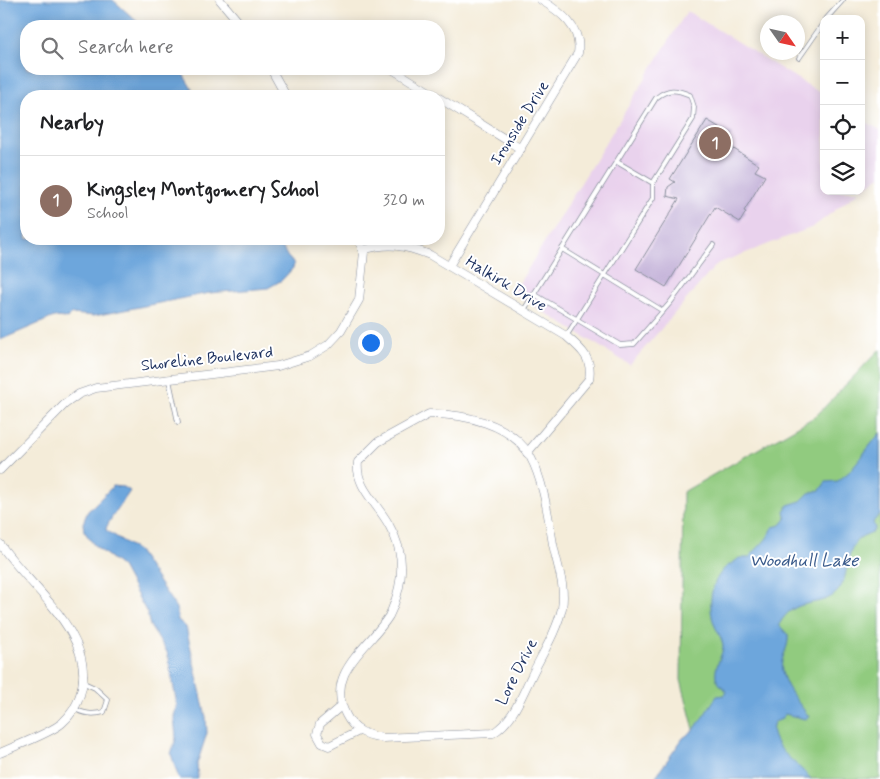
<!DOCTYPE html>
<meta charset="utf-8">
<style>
:root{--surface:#fff;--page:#f2f2f2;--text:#202124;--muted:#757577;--line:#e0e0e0;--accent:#1f6fb2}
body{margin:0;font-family:Mynerve,sans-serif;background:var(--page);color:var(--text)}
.controls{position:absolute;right:15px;top:15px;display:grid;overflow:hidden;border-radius:10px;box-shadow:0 2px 12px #0003}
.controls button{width:45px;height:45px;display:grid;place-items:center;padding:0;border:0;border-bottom:1px solid var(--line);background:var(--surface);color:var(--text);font:25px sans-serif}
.compass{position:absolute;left:760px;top:15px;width:45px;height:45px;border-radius:50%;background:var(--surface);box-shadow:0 2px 12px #0003;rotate:124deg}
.you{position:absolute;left:370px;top:342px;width:18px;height:18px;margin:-12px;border:4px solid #fff;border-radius:50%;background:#1a73e8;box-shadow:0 0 0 8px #1a73e833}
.badge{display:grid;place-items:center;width:32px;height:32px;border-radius:50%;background:var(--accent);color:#fff;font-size:16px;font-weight:700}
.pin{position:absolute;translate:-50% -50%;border:2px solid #fff;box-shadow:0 1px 5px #0006}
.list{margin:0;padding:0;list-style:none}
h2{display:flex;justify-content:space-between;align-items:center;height:65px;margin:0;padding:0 20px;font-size:21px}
h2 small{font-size:16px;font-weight:400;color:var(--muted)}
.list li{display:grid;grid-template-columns:32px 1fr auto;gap:15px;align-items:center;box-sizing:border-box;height:90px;padding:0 20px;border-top:1px solid var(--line)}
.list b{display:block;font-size:19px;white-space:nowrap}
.list p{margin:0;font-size:16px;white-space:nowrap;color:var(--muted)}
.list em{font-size:16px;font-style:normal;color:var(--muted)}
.icon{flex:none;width:28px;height:28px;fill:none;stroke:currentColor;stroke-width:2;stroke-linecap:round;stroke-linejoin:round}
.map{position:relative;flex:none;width:880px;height:779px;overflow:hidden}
.search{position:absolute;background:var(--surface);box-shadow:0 2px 12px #0003;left:20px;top:20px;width:425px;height:55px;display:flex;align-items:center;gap:12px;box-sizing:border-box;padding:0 18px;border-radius:20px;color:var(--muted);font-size:19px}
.panel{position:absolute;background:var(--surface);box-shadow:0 2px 12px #0003;left:20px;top:90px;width:425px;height:155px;border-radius:20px}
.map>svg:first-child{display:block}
.built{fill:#e9d2ed}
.green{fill:#91cb7f;stroke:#567d6e}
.water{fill:#6da6dc;stroke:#446a9d}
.building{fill:#c1afd7}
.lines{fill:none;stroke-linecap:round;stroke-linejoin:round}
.lane-casing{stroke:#888e9c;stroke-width:5.5}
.street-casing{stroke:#888e9c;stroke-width:9}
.lane{stroke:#fff;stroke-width:4}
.street{stroke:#fff;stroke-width:8}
.labels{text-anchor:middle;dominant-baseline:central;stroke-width:4;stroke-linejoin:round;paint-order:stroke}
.street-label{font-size:16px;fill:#1b2f5e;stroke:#fff}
.water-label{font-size:18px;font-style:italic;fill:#38598a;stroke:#fff}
</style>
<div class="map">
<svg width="880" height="779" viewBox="0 0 880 779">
<rect width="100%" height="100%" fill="#fff"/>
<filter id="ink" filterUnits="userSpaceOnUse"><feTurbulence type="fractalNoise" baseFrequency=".02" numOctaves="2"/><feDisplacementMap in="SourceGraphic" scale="10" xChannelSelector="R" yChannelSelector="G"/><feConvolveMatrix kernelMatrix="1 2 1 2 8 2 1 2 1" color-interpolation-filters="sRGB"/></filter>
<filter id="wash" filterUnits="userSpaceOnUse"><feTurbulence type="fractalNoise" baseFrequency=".0096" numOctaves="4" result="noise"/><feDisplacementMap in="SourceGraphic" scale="20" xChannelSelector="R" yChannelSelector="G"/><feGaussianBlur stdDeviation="1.12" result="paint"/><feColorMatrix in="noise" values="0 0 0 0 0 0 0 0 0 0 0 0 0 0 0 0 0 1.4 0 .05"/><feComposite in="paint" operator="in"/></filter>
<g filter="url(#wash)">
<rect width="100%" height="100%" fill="#f4ecd9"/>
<g class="built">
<polygon points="687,11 824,95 824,191 860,191 813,227 717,264 630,365 513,293"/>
<polygon points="861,119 880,130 880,176 861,190"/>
</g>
<polygon class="green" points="880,349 880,779 707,779 681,680 683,492 816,416"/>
<g class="water">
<polygon points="0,0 113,0 141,25 26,26 26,69 180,69 196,96 26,96 26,239 278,239 287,256 294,264 293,268 282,280 268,288 209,293 94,316 72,314 67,318 54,317 0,340"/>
<path d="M880,433V514L873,522L875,528L872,533C841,538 853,575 837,592C821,609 794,595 779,625L788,635C789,646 784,651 782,661C778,681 799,702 809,717L805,719L785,714L780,720L774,722C765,744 799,764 811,779H654L683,738L694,730L717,696L724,695L726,692C724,687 719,685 717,680C712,669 723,656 723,646C722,638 717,631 714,624C708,605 710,584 724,569C728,565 734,563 739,558H749C758,546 767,542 773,527L781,525L786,519L784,511L788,505L801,501L809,493L820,490L826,482L838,481L849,472Z"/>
<path d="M113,486L124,487L130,491C125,499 105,525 106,530L138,551L176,608L178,620L186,627L206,717L207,733L197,764L198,779H179L171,754L176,738L174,716L177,705L167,652L150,626L147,613L122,567L94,545L84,531L83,523L88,511Z"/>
</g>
<g id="blocks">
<polygon class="building" points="707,120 732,135 726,144 759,165 755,171 765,176 744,211 746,212 740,222 715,207 666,287 636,269 679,199 667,196 668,187 675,182 670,179"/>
</g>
</g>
<g filter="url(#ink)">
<use href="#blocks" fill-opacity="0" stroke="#888e9c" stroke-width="1"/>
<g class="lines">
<defs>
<g id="lane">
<polyline points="826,19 843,0"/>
<polyline points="799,58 824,22"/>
<polyline points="617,162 653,183"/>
<polyline points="562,249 663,311"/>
<polyline points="534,294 620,345 634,344 670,303 713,245"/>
<path d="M524,310L656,98C668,88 676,89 690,95L694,107L693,119L653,183V198L567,335"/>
<polyline points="169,380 178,422"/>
<path d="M74,708C82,714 94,715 104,712L108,700L95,688L84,683"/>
</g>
<g id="street">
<polyline points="220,0 242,26"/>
<polyline points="271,69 286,96"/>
<polyline points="392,69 436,96"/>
<polyline points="439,98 521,149"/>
<path d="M362,250C389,242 404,245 430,255L566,336C581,349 593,358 589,379L527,453"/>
<path d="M449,266L578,53C582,28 561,12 541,0"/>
<path d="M429,414C464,414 511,423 530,456C544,482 548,516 553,544C557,565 566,586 562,608C557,631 541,656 531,677C521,697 513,721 493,733L383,738C366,735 354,731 346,715C324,673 369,648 389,616C393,608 397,596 399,587C404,565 400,544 389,525C378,504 355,487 358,462L378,442Z"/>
<polyline points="0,470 65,404 79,394 96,388 278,366 310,356 328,345 341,331 359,300 364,252 358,239"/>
<path d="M0,544C30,588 99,636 80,695C77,705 70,716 62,723C51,733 15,746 0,753"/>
<polyline points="341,706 320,724 317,734 322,743 329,746 359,731"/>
</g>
</defs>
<use href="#lane" class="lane-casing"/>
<use href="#street" class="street-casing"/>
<use href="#lane" class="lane"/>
<use href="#street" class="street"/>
</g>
</g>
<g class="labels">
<g class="street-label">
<text transform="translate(520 123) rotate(-58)">Ironside Drive</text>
<text transform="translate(506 284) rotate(31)">Halkirk Drive</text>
<text transform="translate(207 359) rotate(-6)">Shoreline Boulevard</text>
<text transform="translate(517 672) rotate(-63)">Lore Drive</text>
</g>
<g class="water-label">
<text x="804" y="561">Woodhull Lake</text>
</g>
</g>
</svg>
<div class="controls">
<button>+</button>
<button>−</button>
<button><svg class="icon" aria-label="locate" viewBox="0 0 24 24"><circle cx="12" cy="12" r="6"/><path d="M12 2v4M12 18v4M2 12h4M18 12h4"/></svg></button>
<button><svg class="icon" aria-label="layers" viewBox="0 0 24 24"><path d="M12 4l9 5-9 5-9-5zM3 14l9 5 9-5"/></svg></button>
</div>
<svg class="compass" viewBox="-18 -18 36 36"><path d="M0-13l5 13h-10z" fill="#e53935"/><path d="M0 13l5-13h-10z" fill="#757577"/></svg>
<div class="you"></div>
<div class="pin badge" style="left:715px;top:143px;background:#8d6e63">1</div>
<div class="search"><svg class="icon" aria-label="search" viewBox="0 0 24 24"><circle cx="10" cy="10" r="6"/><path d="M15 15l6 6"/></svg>Search here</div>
<section class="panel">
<h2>Nearby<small></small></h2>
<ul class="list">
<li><span class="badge" style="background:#8d6e63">1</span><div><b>Kingsley Montgomery School</b><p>School</p></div><em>320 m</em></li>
</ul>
</section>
</div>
